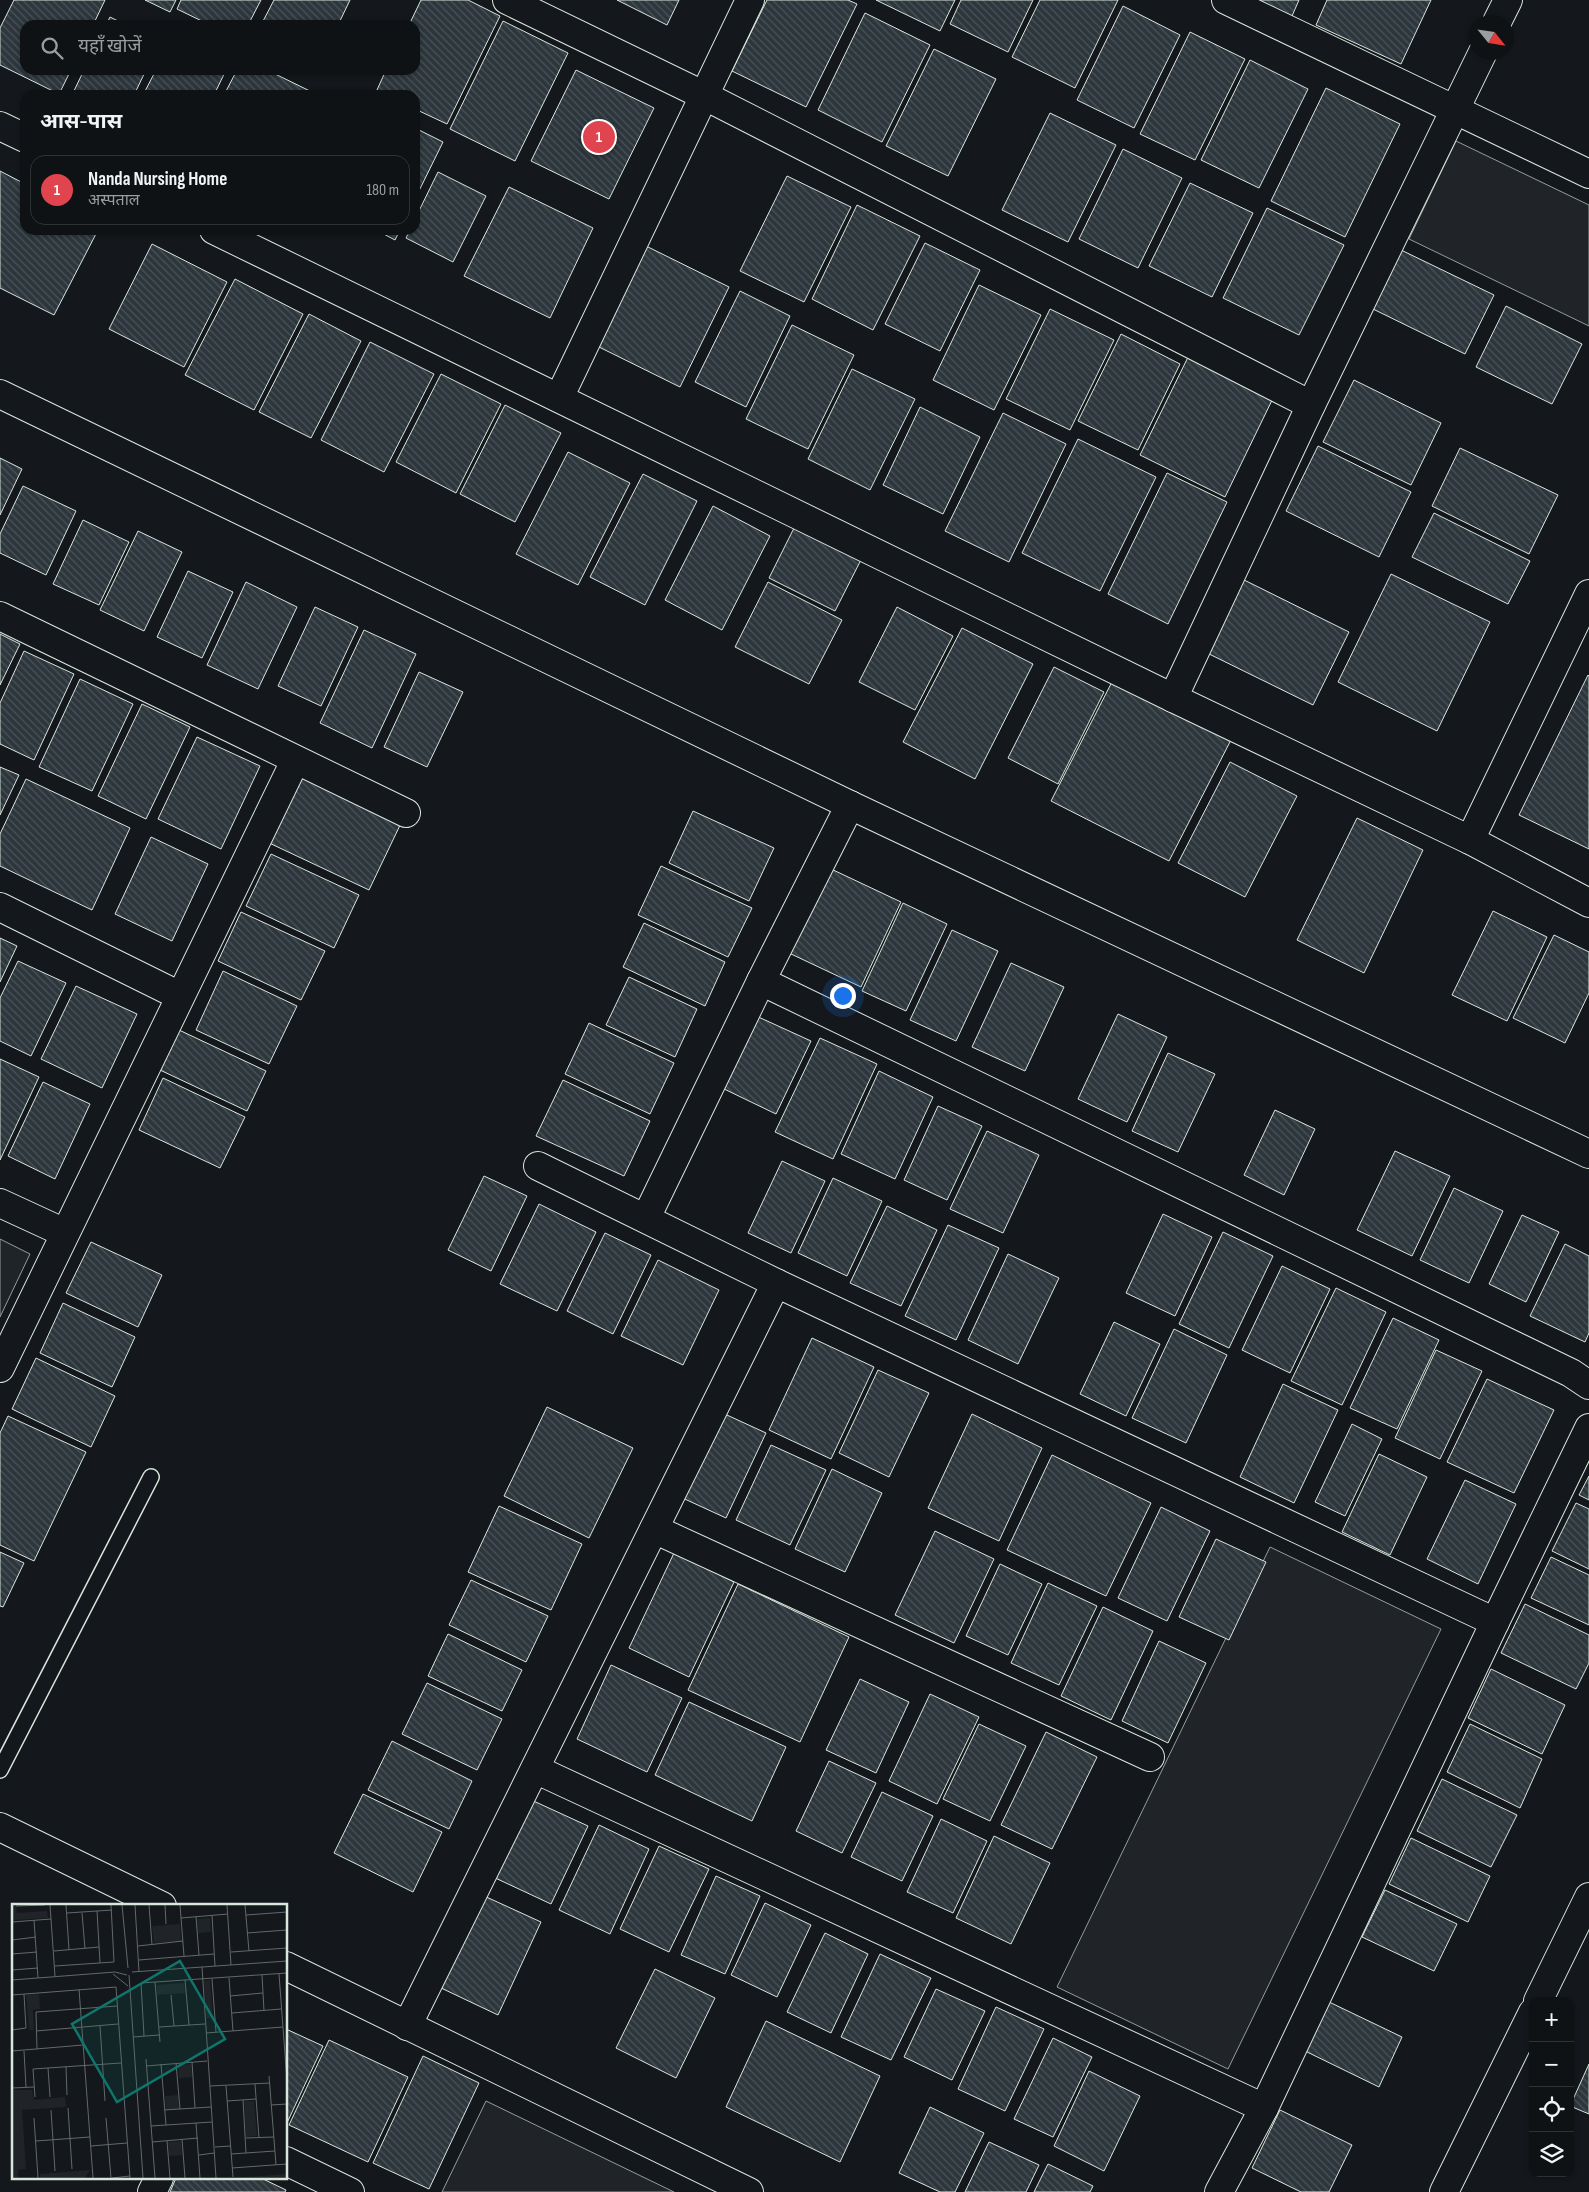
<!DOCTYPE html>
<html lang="hi">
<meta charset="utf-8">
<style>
:root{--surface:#0f1215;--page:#181b1e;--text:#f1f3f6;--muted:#9b9ea0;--line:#2f3234;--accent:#d93025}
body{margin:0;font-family:"Sofia Sans Condensed","Noto Sans Devanagari",sans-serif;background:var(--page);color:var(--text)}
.controls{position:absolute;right:15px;bottom:15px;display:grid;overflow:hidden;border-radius:10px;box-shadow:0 1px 4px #0004}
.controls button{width:45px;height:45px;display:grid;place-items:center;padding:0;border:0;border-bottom:1px solid var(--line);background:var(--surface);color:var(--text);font:25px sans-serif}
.compass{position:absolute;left:1469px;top:15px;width:45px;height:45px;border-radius:50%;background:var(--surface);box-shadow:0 1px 4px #0004;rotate:120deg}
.you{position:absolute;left:842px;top:995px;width:18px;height:18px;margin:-12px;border:4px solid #fff;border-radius:50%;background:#1a73e8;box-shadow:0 0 0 8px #1a73e833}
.badge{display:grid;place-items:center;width:32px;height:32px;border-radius:50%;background:var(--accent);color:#fff;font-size:16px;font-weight:700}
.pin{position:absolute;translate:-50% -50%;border:2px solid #fff;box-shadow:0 1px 5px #0006}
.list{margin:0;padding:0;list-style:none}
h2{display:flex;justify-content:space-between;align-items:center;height:65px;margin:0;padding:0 20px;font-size:21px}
h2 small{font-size:16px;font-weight:400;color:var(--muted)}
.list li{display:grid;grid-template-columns:32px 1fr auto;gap:15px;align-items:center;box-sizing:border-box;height:70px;margin:0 10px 10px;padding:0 10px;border:1px solid var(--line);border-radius:15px}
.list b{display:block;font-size:19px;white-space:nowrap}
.list p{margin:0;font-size:16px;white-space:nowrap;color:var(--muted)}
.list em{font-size:16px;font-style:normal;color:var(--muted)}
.icon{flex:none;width:28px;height:28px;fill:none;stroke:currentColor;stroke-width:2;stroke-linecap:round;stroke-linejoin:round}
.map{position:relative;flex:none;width:1589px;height:2192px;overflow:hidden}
.search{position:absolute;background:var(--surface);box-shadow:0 1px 4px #0004;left:20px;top:20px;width:400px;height:55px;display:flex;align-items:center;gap:12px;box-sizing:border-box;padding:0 18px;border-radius:15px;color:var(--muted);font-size:19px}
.panel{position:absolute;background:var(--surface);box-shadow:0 1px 4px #0004;left:20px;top:90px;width:400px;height:145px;border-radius:15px}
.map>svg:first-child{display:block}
.green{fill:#202428;stroke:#939e99}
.building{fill:url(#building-back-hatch);stroke:#d8e6dc}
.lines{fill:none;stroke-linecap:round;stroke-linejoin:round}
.service-casing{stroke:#d8e6dc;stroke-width:18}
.minor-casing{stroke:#d8e6dc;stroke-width:30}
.tertiary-casing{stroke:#d8e6dc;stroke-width:30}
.service{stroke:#14181c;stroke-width:15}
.minor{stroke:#14181c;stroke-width:28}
.tertiary{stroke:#14181c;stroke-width:28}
.inset-road{fill:none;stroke:#626a69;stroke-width:1}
.view{fill:#0f766e;fill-opacity:0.15;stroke:#0f766e;stroke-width:2.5}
.inset-edge{fill:none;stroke:#d8e6dc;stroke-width:2.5}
</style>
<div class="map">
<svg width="1589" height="2192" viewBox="0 0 1589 2192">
<defs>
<pattern id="building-back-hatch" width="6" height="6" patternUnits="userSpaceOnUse" patternTransform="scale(1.25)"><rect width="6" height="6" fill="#2c363c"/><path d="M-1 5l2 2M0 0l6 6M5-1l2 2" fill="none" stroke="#4a5358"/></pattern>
</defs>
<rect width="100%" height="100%" fill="#14181c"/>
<g class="green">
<polygon points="1456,141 1589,205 1589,326 1409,239"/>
<polygon points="0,1239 30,1254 0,1317"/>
<polygon points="1270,1547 1441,1629 1228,2069 1057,1987"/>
<polygon points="486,2101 674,2192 442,2192"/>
</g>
<g class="building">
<polygon points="14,0 105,0 93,25 25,25 25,70 71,70 59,94 0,65 0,28"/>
<polygon points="145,0 176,0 170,12"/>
<polygon points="181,0 261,0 248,25 210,25 177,9"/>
<polygon points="274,0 350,0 338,25 261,25"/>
<polygon points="421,0 468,0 500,16 447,124 415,109 415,95 387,95 377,90 386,70 415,70 415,25 409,25"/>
<polygon points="617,0 679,0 667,25"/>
<polygon points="767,0 848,0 857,4 806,107 732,71"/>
<polygon points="876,0 955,0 940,31"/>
<polygon points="961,0 1033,0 1008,52 950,24"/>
<polygon points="1040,0 1118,0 1075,88 1012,57"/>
<polygon points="1257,0 1299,0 1292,16"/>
<polygon points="1327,0 1431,0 1401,64 1316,25"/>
<polygon points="1123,6 1180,35 1134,128 1077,100"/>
<polygon points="865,13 930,45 882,142 818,110"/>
<polygon points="110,17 126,25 106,25"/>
<polygon points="503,21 568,53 515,161 450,129"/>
<polygon points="1190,32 1245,59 1195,160 1140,134"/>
<polygon points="934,49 996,79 948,176 886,146"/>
<polygon points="1250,60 1308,89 1259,188 1201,160"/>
<polygon points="84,70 146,70 134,95 72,95"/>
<polygon points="156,70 226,70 214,95 143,95"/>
<polygon points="237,70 267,70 318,95 224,95"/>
<polygon points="576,70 654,108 609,199 531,161"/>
<polygon points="1326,88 1400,124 1345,237 1271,201"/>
<polygon points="1050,113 1116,145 1068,242 1002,210"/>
<polygon points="415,128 443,142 415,199"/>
<polygon points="1123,149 1182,178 1138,268 1079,239"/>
<polygon points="0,171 25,184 25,230 98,230 54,315 0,288"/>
<polygon points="438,172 486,196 453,262 406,238 410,230 415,230 415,219"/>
<polygon points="787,176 851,207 804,302 740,271"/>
<polygon points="1190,183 1253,213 1212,297 1149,266"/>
<polygon points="509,187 593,228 550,318 464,276"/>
<polygon points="857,205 920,236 873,330 812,299"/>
<polygon points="1267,208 1344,245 1299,335 1223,298"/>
<polygon points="376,230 400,230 395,240"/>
<polygon points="925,243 980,270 940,351 885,324"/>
<polygon points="152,244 227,282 184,367 109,329"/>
<polygon points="646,246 729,287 680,387 597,346"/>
<polygon points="1401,250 1494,295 1465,354 1373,309"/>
<polygon points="235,279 303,314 254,410 185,375"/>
<polygon points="979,285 1041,315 994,410 933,380"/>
<polygon points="740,291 790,316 746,407 695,382"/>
<polygon points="1506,306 1582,344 1552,404 1476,367"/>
<polygon points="1050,309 1114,340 1070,430 1006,399"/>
<polygon points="309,314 361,341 311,438 259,412"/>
<polygon points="792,325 854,355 808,449 746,419"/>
<polygon points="1121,334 1180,364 1138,450 1078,421"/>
<polygon points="370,342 434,374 384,472 321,440"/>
<polygon points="1192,349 1277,390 1225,497 1140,455"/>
<polygon points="852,369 915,399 870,490 808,459"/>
<polygon points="441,374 501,404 456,493 396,462"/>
<polygon points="1354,380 1441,423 1411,485 1323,442"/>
<polygon points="505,405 561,433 515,522 460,494"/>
<polygon points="920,407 980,437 943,514 883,485"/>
<polygon points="1003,413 1066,444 1009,562 945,531"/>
<polygon points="1078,439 1156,477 1100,591 1022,553"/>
<polygon points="1318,446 1411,492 1379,557 1286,511"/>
<polygon points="1460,448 1558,495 1529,554 1432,506"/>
<polygon points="568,452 630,483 578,585 516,554"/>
<polygon points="0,458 22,469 0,515"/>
<polygon points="1167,473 1227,502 1168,624 1108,594"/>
<polygon points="643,474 697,501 645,605 590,577"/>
<polygon points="23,486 76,511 46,575 0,553 0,534"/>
<polygon points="713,506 770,536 722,630 665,600"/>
<polygon points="1434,513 1530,561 1508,604 1412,557"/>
<polygon points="799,518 865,552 835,611 769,578"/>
<polygon points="83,520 129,542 99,605 53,584"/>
<polygon points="138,531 182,552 144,631 100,610"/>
<polygon points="188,571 233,592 202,658 157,637"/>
<polygon points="1391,574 1490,622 1437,731 1338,682"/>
<polygon points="1238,577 1349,632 1313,705 1201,650"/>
<polygon points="246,582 297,607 258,689 207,665"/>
<polygon points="768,582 842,620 809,684 735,647"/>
<polygon points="315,607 358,627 321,706 278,686"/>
<polygon points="897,607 953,636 915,710 859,682"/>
<polygon points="962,628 1033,664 975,779 903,742"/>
<polygon points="364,630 416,654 372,748 320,723"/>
<polygon points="0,634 20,644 0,685"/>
<polygon points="24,651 74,674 34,760 0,744 0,703"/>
<polygon points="1054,667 1104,692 1058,784 1008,758"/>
<polygon points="419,672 463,692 427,767 384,747"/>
<polygon points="1588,675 1589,676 1589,849 1519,815"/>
<polygon points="1115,676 1233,736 1169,861 1051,801"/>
<polygon points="80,679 133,704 92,791 39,767"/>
<polygon points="142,704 190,727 146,819 98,796"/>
<polygon points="197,737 260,766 221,849 158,819"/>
<polygon points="1230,762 1297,796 1245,897 1178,863"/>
<polygon points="0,767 19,775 0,815"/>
<polygon points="299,770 403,819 369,890 265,841"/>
<polygon points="26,779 130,828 92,910 0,866 0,834"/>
<polygon points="693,811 774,848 749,901 669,863"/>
<polygon points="1357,818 1423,850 1364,973 1297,940"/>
<polygon points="151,837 208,864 172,941 115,914"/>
<polygon points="271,854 359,895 334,948 246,906"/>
<polygon points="661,866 752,908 728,957 638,915"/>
<polygon points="829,868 901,902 861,987 789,953"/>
<polygon points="903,903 947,924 906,1011 862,991"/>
<polygon points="1493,911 1547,937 1507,1021 1452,995"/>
<polygon points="241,912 325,951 301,1000 218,961"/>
<polygon points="644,923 725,962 705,1006 623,967"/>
<polygon points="952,930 998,951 956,1041 910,1020"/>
<polygon points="1554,935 1589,952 1589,993 1565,1043 1513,1018"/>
<polygon points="0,938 17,946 0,982"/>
<polygon points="18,961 66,983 31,1056 0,1041 0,998"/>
<polygon points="1011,963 1064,987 1025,1071 972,1047"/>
<polygon points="223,971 297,1006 269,1064 196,1030"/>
<polygon points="629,977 697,1009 675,1057 606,1025"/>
<polygon points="76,986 137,1014 102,1088 41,1059"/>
<polygon points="1118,1014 1167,1037 1127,1122 1078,1099"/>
<polygon points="754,1015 811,1041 776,1114 720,1087"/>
<polygon points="589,1023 674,1063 650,1114 565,1074"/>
<polygon points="179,1030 266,1071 247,1111 160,1070"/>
<polygon points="820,1038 877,1064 833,1159 775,1132"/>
<polygon points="1168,1053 1215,1074 1178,1152 1132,1131"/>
<polygon points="0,1059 39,1077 0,1160"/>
<polygon points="879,1071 933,1097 895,1179 841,1154"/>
<polygon points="163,1078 245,1117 220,1168 139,1130"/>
<polygon points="563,1080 650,1121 624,1176 536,1136"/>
<polygon points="43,1082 90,1104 55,1179 8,1156"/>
<polygon points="938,1106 982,1126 947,1200 904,1180"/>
<polygon points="1275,1110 1315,1129 1284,1195 1244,1175"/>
<polygon points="987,1131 1039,1155 1003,1233 950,1209"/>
<polygon points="1395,1151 1450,1176 1412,1256 1357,1230"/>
<polygon points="782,1161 825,1181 791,1253 748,1233"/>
<polygon points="484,1176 527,1196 491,1271 448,1250"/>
<polygon points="833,1178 882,1201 847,1276 798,1253"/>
<polygon points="1454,1188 1503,1211 1469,1283 1420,1260"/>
<polygon points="539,1204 596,1232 557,1311 500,1284"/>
<polygon points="887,1206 937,1230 901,1306 850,1283"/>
<polygon points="1163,1214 1212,1237 1175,1316 1126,1293"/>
<polygon points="1522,1215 1559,1232 1526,1302 1489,1284"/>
<polygon points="948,1225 999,1248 956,1340 905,1316"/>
<polygon points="1223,1232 1273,1256 1229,1348 1179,1324"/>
<polygon points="605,1233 651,1255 613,1334 567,1311"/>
<polygon points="91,1242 162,1275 138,1327 66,1293"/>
<polygon points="1565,1244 1589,1256 1589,1333 1585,1342 1530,1316"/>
<polygon points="1008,1254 1059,1278 1018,1364 968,1340"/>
<polygon points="658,1260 719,1290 683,1365 621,1336"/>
<polygon points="1282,1266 1330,1289 1290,1373 1242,1350"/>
<polygon points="1336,1288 1386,1312 1342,1405 1291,1381"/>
<polygon points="63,1303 135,1337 112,1387 40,1353"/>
<polygon points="1393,1318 1439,1340 1397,1429 1350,1408"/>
<polygon points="1114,1322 1160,1344 1126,1416 1080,1394"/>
<polygon points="1174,1329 1227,1355 1186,1443 1132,1418"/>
<polygon points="812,1338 874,1367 831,1459 769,1430"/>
<polygon points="1436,1350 1482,1371 1440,1459 1395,1438"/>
<polygon points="36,1358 115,1396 91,1447 12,1409"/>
<polygon points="878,1370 929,1393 889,1477 839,1453"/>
<polygon points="1487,1379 1554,1410 1514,1493 1447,1462"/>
<polygon points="1283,1384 1338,1410 1294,1503 1240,1477"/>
<polygon points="547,1407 633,1448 589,1538 504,1496"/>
<polygon points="716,1410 766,1433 726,1518 676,1495"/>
<polygon points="972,1414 1042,1448 999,1541 928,1508"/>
<polygon points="8,1416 86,1452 34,1561 0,1545 0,1433"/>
<polygon points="1352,1424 1382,1439 1345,1516 1315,1502"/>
<polygon points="771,1445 826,1470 790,1545 736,1520"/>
<polygon points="1379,1454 1427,1477 1390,1555 1342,1532"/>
<polygon points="1052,1455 1151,1503 1106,1596 1007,1550"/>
<polygon points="832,1469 882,1493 845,1572 795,1549"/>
<polygon points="1589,1476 1589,1500 1579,1495"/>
<polygon points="1465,1480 1516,1504 1478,1584 1427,1559"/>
<polygon points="1576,1503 1589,1509 1589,1569 1552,1551"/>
<polygon points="499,1506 582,1544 551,1610 468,1572"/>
<polygon points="1161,1507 1210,1531 1167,1621 1118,1598"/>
<polygon points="935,1531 994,1559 954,1643 895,1615"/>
<polygon points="1216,1539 1266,1562 1229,1640 1179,1617"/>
<polygon points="0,1552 24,1563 3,1607 0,1606"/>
<polygon points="674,1553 734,1582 689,1677 629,1648"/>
<polygon points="1551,1557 1589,1575 1589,1625 1531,1598"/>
<polygon points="1000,1564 1042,1584 1008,1655 966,1636"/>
<polygon points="471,1580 548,1616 526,1662 449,1625"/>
<polygon points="1048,1583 1097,1606 1059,1685 1011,1663"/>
<polygon points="738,1584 849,1637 800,1742 688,1690"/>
<polygon points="1525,1604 1589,1635 1589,1663 1576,1689 1501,1653"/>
<polygon points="1103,1607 1153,1631 1111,1720 1061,1696"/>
<polygon points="448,1634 522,1670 502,1711 428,1676"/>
<polygon points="1159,1641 1206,1663 1168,1743 1122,1721"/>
<polygon points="611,1665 682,1698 647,1772 577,1739"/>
<polygon points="1491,1669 1565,1705 1542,1754 1468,1718"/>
<polygon points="860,1679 909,1702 876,1773 826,1750"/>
<polygon points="427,1683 502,1719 477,1770 402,1734"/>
<polygon points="930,1694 979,1717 937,1804 889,1781"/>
<polygon points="689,1702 786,1747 752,1821 655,1775"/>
<polygon points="979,1724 1026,1746 990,1821 943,1799"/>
<polygon points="1470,1724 1542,1759 1520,1808 1447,1772"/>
<polygon points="1046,1732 1097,1757 1052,1849 1001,1825"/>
<polygon points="392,1741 472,1781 449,1829 368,1790"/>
<polygon points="829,1761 876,1783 842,1853 796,1831"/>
<polygon points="1442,1779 1517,1815 1491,1867 1417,1831"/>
<polygon points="882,1792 933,1816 902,1881 851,1857"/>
<polygon points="363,1794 442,1832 413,1892 334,1853"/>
<polygon points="527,1798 588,1826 551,1904 491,1876"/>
<polygon points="941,1819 987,1841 953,1913 907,1892"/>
<polygon points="599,1825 649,1849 610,1934 559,1910"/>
<polygon points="994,1836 1050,1863 1011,1944 956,1918"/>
<polygon points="1411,1838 1490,1876 1468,1922 1389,1884"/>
<polygon points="659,1846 709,1869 669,1952 620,1929"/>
<polygon points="716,1876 760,1896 725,1974 681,1955"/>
<polygon points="1385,1890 1457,1924 1434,1971 1362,1937"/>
<polygon points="482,1895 541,1922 498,2015 439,1987"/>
<polygon points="765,1903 811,1925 777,1997 731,1975"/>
<polygon points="825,1933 868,1954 831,2033 787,2012"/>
<polygon points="880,1954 931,1978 891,2060 841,2037"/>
<polygon points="655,1969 715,1998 676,2078 616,2048"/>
<polygon points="936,1989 985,2011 952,2080 904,2057"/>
<polygon points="1327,2001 1402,2037 1379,2087 1303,2050"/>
<polygon points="996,2007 1044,2029 1005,2111 958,2089"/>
<polygon points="766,2021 880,2076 840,2162 726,2107"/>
<polygon points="286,2029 323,2046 286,2125"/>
<polygon points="1053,2038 1092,2057 1053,2137 1014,2119"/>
<polygon points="329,2040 408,2077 368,2162 289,2125"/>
<polygon points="423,2056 479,2083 429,2189 373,2163"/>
<polygon points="1589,2064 1589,2114 1570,2106"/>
<polygon points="1089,2071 1140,2096 1104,2171 1054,2146"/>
<polygon points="930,2107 984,2133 955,2192 940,2192 899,2173"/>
<polygon points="1280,2110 1352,2145 1329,2192 1301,2192 1252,2168"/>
<polygon points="989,2142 1039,2165 1026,2192 965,2192"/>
<polygon points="1048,2164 1093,2186 1090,2192 1034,2192"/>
<polygon points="176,2178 261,2178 286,2190 285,2192 170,2192"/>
</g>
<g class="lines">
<defs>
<polyline id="service" points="0,1770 151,1477"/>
<g id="minor">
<polyline points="507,0 705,96 1311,405"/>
<polyline points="1226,0 1589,174"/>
<polyline points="1497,22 1508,0"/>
<polyline points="0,126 25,138"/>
<polyline points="214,230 1173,698 1470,840 1589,903"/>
<polyline points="559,398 750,0"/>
<polyline points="0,616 406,813"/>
<polyline points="1173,698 1311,405 1483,52"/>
<polyline points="1470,840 1589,594"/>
<polyline points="0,907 180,996"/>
<polyline points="761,981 1571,1373 1589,1385"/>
<polyline points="538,1166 776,1283 1495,1622"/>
<polyline points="0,1203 65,1233"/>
<polyline points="646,1218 761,981 850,805"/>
<polyline points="0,1368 295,761"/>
<polyline points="654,1529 1150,1757"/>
<polyline points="535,1769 1264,2108"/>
<polyline points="0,1827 162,1906"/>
<polyline points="286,1966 749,2192"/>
<polyline points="407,2026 776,1283"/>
<polyline points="286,2161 350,2192"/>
<polyline points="152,2192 159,2178"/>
<polyline points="1219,2192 1264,2108 1495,1622 1589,1428"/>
</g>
<g id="tertiary">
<polyline points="0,394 850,805 1589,1154"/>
<polyline points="1538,2001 1589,1897"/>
<polyline points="1444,2192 1533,2012"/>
</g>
</defs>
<use href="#service" class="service-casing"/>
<use href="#minor" class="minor-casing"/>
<use href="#tertiary" class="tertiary-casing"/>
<use href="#service" class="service"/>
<use href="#minor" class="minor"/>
<use href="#tertiary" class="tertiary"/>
</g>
<g transform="translate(12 1904)">
<rect width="275" height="275" fill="#14181c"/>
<path d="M0,1H4L5,9L35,7L36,14L0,16ZM198,14L199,28L186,29L185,15ZM168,20L169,37L142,39L140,22ZM198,76L201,114H195L192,77ZM172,79L173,89L145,91V81ZM27,90L28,105L21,106L22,126H17L14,91ZM179,160L180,173L167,174L166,161ZM0,186H20L22,196L53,193L54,203L10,206L14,265L6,266V274H0ZM166,191L167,205L154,206L153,192ZM232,197H242L245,232L234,233ZM169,237L170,251L157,252L156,238ZM78,266L73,274H28V270ZM275,270V274H220Z" fill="#202428"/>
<path class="inset-road" d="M38,1L43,72M54,1L57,46M110,1L116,64M123,1L127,68M137,1L140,41M153,1L154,20M168,1L172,52M215,1L219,61M233,1L237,47M4,2L33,1M85,7L88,59M55,9L100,6M70,9L73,45M200,11L203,62M234,11L275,8M184,13L187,51M169,14L216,10M22,16L26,74M0,18L39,15M235,29L275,26M0,36L24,33M126,42L171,37M42,47L87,43M219,48L275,44M0,50L25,48M127,56L202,50M43,62L102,58L99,1M190,63L204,274M0,66L26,64M120,68L275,57M101,70L116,82M267,70L275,177M117,71L131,274M250,71L252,107M217,74L221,127M200,75L204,128M0,76L103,68L115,71M173,76L177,121M143,78L148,138M67,85L81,274M0,91L104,83L118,274M159,91L162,122M218,92L251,89M220,109L269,105M88,122L93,197M147,123L193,120M0,126L14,124L12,90M24,127L106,120M194,129L271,123M132,132L129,79L275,69M121,133L147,131M25,145L24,108L105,102M0,147L71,141M12,147L14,183M134,155L143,274M180,158L183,204M164,159L168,205M149,160L154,221M134,162L195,157M54,163L55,191M36,164L38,193M257,172L264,261M243,180L247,234M198,182L258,179M214,182L221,273M0,184L22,183M23,193L21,165L109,159M231,196L234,249M215,197L244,195M259,201L275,200M56,204L60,265M39,206L43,267M152,206L199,203M22,214L26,274M94,214L99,274M184,219L188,274M139,222L200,218M234,234L262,233M170,235L173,274M24,237L78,233M155,237L158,274M140,238L186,234M79,242L115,239M203,243L219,242M219,250L263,247M187,251L202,249M220,264L275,260M100,274L118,272"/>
<path class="view" d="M168,57L213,135L105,198L60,120Z"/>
<rect width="275" height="275" class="inset-edge"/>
</g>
</svg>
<div class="controls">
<button>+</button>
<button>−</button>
<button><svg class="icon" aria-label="locate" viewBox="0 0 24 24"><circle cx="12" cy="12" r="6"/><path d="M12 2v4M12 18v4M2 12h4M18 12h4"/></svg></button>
<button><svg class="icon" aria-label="layers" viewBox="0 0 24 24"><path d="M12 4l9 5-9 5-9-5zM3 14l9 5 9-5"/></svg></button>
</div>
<svg class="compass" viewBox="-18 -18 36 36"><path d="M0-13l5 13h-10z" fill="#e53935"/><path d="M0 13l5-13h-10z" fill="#9b9ea0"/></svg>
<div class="you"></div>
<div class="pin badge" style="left:599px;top:137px;background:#e0444e">1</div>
<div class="search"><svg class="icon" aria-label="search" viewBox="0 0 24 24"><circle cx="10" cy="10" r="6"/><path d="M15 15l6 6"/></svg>यहाँ खोजें</div>
<section class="panel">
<h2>आस-पास<small></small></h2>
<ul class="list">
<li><span class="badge" style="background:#e0444e">1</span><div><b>Nanda Nursing Home</b><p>अस्पताल</p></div><em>180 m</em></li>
</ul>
</section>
</div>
